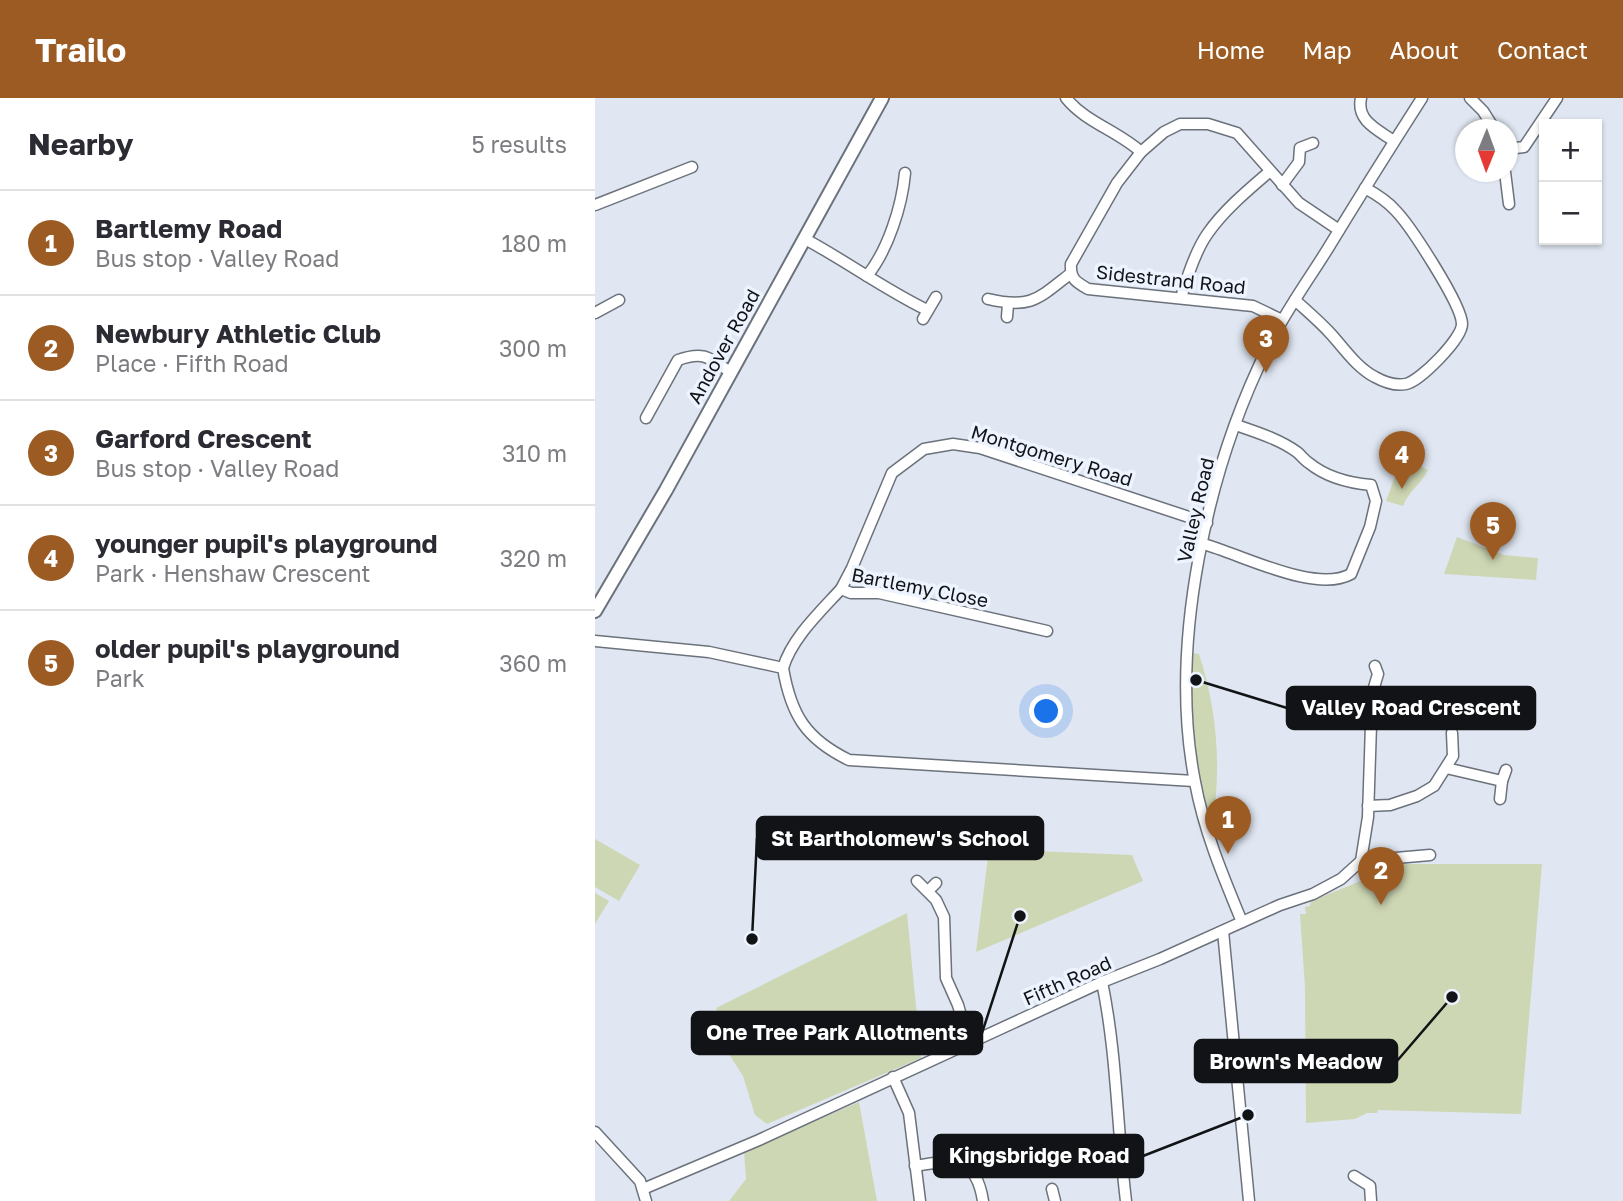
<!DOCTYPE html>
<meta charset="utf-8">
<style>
:root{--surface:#fff;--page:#f7f7f7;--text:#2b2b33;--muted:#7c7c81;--line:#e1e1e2;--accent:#9b5b23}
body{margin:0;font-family:"Golos Text",sans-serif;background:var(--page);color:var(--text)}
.controls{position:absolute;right:21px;top:21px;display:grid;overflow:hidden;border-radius:0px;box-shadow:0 2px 5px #0004}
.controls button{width:63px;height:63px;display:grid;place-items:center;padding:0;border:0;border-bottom:2px solid var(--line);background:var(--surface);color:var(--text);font:35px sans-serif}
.compass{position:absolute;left:860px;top:21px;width:63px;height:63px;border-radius:50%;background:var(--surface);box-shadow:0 2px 5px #0004;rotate:181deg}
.you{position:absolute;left:452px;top:614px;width:24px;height:24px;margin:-18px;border:5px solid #fff;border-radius:50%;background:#1a73e8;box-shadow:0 0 0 10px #1a73e833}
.badge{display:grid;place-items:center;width:46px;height:46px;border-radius:50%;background:var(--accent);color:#fff;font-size:23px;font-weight:700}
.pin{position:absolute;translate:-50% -58px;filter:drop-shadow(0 2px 4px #0008)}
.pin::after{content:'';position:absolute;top:37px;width:24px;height:21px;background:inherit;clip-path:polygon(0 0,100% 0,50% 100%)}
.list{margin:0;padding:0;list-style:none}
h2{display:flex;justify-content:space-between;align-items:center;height:91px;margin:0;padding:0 28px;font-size:30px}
h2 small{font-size:23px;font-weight:400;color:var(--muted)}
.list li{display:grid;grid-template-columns:46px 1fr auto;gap:21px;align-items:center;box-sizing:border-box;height:105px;padding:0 28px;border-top:2px solid var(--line)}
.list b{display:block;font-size:26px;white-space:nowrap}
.list p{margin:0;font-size:23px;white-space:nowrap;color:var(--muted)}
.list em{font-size:23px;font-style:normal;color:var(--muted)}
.map{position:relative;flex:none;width:1028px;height:1103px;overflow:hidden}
header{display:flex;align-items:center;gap:42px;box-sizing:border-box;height:98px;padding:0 35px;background:var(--accent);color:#fff}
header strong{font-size:33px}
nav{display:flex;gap:38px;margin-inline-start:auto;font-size:24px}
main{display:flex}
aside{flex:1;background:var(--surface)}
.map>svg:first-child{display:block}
.green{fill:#ced7b4}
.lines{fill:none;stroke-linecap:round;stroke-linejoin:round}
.minor-casing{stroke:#6c727b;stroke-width:13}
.major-casing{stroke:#6c727b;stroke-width:16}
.minor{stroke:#fff;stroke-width:10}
.major{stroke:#fff;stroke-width:12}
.labels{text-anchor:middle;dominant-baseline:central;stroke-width:7;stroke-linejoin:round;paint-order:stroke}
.street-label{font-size:19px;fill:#111316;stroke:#edf4ff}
.leader{fill:none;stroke:#111316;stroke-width:2.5}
.callout-dot{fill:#111316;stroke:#edf4ff;stroke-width:2.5}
.callout{fill:#111316;stroke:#111316;stroke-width:2.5}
.callout-label{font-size:21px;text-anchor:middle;font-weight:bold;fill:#fff}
</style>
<header>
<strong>Trailo</strong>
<nav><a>Home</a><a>Map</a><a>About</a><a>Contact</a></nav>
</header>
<main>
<aside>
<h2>Nearby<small>5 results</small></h2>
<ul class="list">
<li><span class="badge">1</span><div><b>Bartlemy Road</b><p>Bus stop · Valley Road</p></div><em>180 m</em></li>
<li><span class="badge">2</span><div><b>Newbury Athletic Club</b><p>Place · Fifth Road</p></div><em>300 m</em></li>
<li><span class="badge">3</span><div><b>Garford Crescent</b><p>Bus stop · Valley Road</p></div><em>310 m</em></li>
<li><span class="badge">4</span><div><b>younger pupil's playground</b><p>Park · Henshaw Crescent</p></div><em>320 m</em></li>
<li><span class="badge">5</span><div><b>older pupil's playground</b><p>Park</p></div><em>360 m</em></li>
</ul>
</aside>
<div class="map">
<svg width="1028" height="1103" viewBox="0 0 1028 1103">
<rect width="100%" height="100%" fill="#e0e7f2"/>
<g class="green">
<path d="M805,365L825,368L833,372C825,388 815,391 808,408L791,403Z"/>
<polygon points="862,439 909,457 943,460 941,482 849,476"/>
<path d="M599,555L604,556C621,608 626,662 619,716L616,719L613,717C600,664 596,613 597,558Z"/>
<polygon points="0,741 45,767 24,803 0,789"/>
<polygon points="394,751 537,757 548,783 381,854"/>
<polygon points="779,766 947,766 926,1016 783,1012 782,1015 772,1015 760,1021 711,1025 710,890 705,816 711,816 710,809 715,808 716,803 771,781 772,786 779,786"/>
<polygon points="0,795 14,803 0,826"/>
<polygon points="312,815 326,960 172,1026 160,1017 148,978 132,953 128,924 121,910"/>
<polygon points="264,1004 282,1103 134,1103 151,1081 149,1054"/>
</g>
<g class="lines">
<defs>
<g id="minor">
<path d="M471,0C490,24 523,33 546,54"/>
<path d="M766,0C761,23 783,32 799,43"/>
<polyline points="875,0 888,13 900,32"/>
<polyline points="912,51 929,49 962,0"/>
<polyline points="910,74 914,106"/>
<polyline points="687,87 704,64 705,50 718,45"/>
<polyline points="0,107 97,69"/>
<path d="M210,141C251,163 289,191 332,212"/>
<path d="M272,178C293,152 307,108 310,75"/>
<path d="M586,200C592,179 600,153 613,135C629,112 653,92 674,74"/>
<path d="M393,201C436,211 443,201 475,176"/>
<path d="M700,202C712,213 724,223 735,235C749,250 761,269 780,279C789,284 801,288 811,286C825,283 867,241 867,226C867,207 815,127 800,112C792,103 781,96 770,90"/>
<polyline points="0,215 24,202"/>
<polyline points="412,219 413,206"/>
<polyline points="328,221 341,199"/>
<path d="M687,222L658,208L493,191C481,184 475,181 476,166L522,85L546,54L569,34L585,26H613L642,35L704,105L744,132"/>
<path d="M51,320L83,262C108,253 114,259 135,274"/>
<path d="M608,446C646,456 720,496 756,476L775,429L781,403L776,387C754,385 731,379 714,365C709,362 706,357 702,354C684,341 661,334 641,327"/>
<polyline points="246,491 257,470 297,375 329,351 358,346 385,350 612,425"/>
<path d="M0,543L114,554L188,570C196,617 211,641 254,662L599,683"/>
<path d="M188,570C197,540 225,514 246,491L256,495H284L452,533"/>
<polyline points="851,670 907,683"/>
<polyline points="905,701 907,683 911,672"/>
<polyline points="773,708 795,707 822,698 839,688 858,658 857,635"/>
<polyline points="766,763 773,719 777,596 783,576 780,568"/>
<polyline points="322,783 341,802 349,819 351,880 363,907 374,945"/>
<polyline points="333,793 341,785"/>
<path d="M647,824C628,778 609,733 600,684C573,547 612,371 674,247C690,214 712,184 732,152C763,101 795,50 827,0"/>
<polyline points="628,833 654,1103"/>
<path d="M507,884C522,956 522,1030 531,1103"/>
<polyline points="298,979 314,1015 325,1103"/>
<polyline points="0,1034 45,1083 51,1103"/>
<path d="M320,1068C359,1061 381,1058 388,1103"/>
<polyline points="759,1078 775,1088 776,1103"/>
<polyline points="48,1091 164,1042 507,884 565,861 685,807 718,796 746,781 766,763 835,757"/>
<polyline points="457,1091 460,1103"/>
</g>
<polyline id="major" points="0,513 71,392 287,0"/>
</defs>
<use href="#minor" class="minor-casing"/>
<use href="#major" class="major-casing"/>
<use href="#minor" class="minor"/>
<use href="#major" class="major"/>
</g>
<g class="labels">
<g class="street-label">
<text transform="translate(576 181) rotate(6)">Sidestrand Road</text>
<text transform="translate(128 248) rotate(-61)">Andover Road</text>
<text transform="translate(457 357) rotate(17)">Montgomery Road</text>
<text transform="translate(600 412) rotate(-77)">Valley Road</text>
<text transform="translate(325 489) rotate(11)">Bartlemy Close</text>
<text transform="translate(472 882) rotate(-24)">Fifth Road</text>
</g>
</g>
<path class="leader" d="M601 582L692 610M157 841L162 740M425 818L387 935M857 899L802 963M653 1017L548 1058"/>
<g class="callout-dot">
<circle cx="601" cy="582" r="7"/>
<circle cx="157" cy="841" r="7"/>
<circle cx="425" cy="818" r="7"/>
<circle cx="857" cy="899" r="7"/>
<circle cx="653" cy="1017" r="7"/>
</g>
<g class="callout">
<rect x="692" y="589" width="248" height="42" rx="7"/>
<rect x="162" y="719" width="286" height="42" rx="7"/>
<rect x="97" y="914" width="290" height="42" rx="7"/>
<rect x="600" y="942" width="202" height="42" rx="7"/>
<rect x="339" y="1037" width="209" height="42" rx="7"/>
</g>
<g class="callout-label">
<text x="816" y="617">Valley Road Crescent</text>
<text x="305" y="748">St Bartholomew's School</text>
<text x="242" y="942">One Tree Park Allotments</text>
<text x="701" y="971">Brown's Meadow</text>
<text x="444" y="1065">Kingsbridge Road</text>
</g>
</svg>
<div class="controls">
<button>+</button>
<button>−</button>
</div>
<svg class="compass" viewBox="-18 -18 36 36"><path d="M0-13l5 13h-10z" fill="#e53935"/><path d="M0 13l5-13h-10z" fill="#7c7c81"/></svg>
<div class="you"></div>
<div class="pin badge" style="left:633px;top:756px">1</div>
<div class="pin badge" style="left:786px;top:807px">2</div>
<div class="pin badge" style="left:671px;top:275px">3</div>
<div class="pin badge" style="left:807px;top:391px">4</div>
<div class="pin badge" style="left:898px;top:462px">5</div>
</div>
</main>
